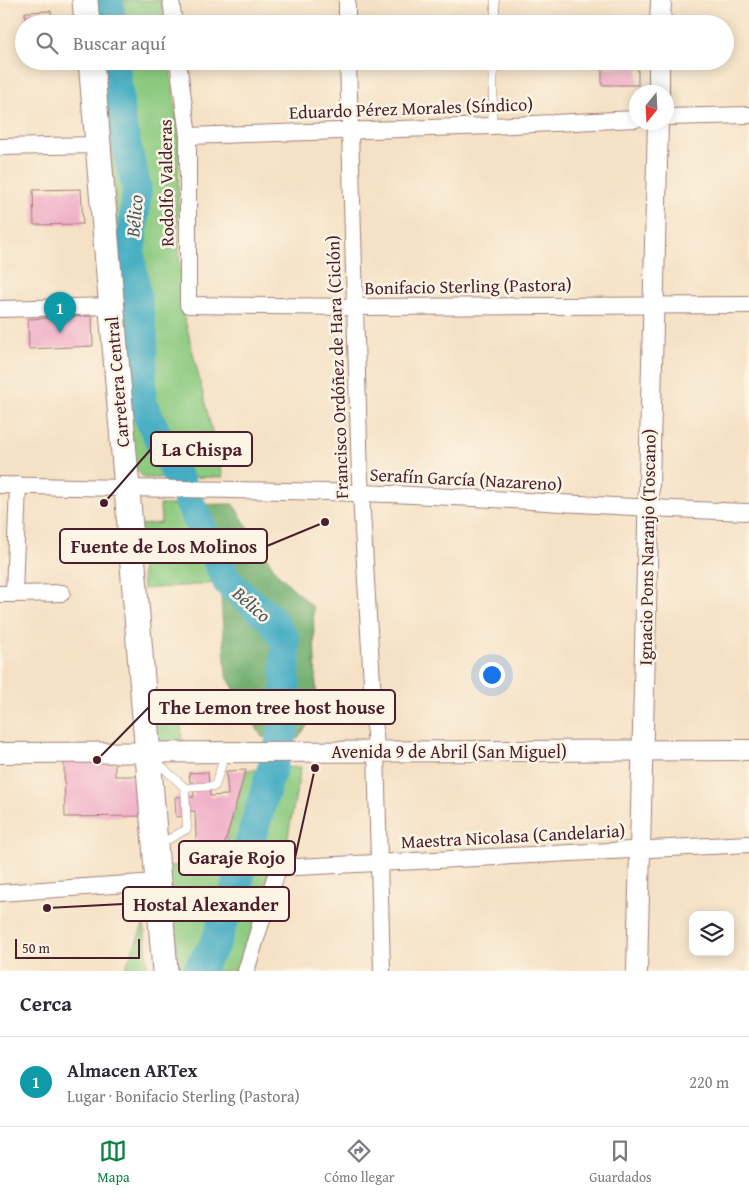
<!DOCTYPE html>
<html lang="es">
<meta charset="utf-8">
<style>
:root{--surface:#fff;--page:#f2f2f3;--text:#2b2b33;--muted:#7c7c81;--line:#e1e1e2;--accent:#0b8043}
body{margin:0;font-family:"Gentium Book Plus",serif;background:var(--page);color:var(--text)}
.controls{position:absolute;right:15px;bottom:15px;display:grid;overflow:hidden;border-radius:10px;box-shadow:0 2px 12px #0003}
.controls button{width:45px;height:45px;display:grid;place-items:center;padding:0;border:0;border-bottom:1px solid var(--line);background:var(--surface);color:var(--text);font:25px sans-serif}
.compass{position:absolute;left:629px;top:85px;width:45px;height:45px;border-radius:50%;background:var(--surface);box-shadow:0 2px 12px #0003;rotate:198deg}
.scale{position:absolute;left:15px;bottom:12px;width:125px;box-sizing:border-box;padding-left:5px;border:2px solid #4a1f2b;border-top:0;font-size:14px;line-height:18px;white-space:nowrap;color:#4a1f2b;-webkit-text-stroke:4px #fcf5e5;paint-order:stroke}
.you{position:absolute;left:491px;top:674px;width:18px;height:18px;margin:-12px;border:4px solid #fff;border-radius:50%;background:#1a73e8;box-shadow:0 0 0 8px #1a73e833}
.badge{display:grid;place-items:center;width:32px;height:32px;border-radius:50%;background:var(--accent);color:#fff;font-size:16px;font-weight:700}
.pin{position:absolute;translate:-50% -41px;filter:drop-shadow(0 1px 2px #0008)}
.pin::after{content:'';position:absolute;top:26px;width:18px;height:15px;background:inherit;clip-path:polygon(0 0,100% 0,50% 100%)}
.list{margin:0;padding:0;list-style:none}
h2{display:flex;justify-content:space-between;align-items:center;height:65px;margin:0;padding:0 20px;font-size:21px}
h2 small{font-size:16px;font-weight:400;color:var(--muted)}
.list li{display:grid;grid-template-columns:32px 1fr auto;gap:15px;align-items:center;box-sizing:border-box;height:90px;padding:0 20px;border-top:1px solid var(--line)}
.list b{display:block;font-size:19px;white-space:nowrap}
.list p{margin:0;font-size:16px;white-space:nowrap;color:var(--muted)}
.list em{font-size:16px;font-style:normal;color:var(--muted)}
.icon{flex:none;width:28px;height:28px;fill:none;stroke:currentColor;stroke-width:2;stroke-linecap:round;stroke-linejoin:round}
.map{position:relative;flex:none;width:749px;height:971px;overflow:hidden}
.search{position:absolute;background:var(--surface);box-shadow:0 2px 12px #0003;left:15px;right:15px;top:15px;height:55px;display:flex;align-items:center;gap:12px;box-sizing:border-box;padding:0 18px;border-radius:28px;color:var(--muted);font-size:19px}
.sheet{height:155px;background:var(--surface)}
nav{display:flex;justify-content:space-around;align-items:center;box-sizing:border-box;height:70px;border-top:1px solid var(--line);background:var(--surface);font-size:14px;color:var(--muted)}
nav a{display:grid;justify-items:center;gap:2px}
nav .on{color:var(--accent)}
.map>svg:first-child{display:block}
.green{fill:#8dcb81;stroke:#6c7556}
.forest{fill:#72af6f;stroke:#5e674d}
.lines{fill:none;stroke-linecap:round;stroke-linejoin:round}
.river{stroke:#44adc3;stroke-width:30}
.building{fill:#efaac6}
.service-casing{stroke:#a08078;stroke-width:9}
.minor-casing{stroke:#a08078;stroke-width:18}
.tertiary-casing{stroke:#a08078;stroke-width:22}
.primary-casing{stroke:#a08078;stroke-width:27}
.service{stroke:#fff;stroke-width:8}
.minor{stroke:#fff;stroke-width:16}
.tertiary{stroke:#fff;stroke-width:20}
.primary{stroke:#fff;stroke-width:25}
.labels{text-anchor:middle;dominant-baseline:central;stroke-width:5;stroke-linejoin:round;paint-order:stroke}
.street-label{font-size:18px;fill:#4a1f2b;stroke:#fcf5e5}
.water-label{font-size:19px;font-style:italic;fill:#485868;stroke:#fcf5e5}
.leader{fill:none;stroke:#4a1f2b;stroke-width:2}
.callout-dot{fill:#4a1f2b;stroke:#fcf5e5;stroke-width:2}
.callout{fill:#fcf5e5;stroke:#4a1f2b;stroke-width:2}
.callout-label{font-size:19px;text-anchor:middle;font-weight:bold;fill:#4a1f2b}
</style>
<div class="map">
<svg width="749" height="971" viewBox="0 0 749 971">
<rect width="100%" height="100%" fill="#fcf5e5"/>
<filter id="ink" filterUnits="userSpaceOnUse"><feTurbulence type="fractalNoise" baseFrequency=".02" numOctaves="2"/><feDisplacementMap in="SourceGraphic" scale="10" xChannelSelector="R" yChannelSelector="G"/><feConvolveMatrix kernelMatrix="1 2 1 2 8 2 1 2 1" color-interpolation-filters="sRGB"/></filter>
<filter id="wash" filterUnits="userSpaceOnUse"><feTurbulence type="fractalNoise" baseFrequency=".0096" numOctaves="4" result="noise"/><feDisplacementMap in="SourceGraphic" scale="20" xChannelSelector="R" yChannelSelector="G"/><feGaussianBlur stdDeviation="1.12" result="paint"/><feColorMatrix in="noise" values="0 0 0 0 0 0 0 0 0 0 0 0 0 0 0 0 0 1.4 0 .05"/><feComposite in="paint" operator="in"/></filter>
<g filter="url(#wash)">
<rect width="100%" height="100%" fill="#f5e1c5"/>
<g class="green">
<polygon points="100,0 161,0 164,24 102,24"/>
<polygon points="104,61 169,61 179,132 178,226 182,307 223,477 144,478 133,465"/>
<polygon points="160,505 177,505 220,583 143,589 139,525 161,523"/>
<polygon points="180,708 182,742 159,743 153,710"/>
<polygon points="301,767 284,858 270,867 240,971 179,971 169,866 219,863 246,770"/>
<polygon points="144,923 148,971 124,971"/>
</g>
<polygon class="forest" points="233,504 277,573 313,607 317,713 297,739 262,737 226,675 220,583 177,505"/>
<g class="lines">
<g class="river">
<polyline points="109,0 111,24"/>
<polyline points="115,61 121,123 137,189 130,256 143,337 141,401 228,583 270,618 285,640 286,721 238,882 215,944 197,971"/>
</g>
</g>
<g id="blocks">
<g class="building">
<polygon points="51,11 52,24 26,24 25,12"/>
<rect x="602" y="67" width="36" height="18"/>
<polygon points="81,189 83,224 34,225 33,190"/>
<polygon points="92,316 93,346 29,349 28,319"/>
<polygon points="64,761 115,761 115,776 138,776 140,816 65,817"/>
<polygon points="246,770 219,863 197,864 195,811 183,812 184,816 176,817 175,797 194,797 193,782 190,782 189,773 208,772 210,796 228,795 226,771"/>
</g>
</g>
</g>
<g filter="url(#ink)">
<use href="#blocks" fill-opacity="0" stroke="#a08078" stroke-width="1"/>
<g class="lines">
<defs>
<g id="service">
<polyline points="495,24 495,0"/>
<polyline points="492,126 494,61"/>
<polyline points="155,760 185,788"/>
<polyline points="160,844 187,829 185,788 215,786 225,754"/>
</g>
<g id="minor">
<polyline points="171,0 174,24"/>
<polyline points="347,0 347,24"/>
<polyline points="178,61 188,136 188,305 354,307 749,305"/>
<polyline points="348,61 360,478 376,751 382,971"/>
<polyline points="666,117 749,115"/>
<polyline points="188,136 492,126 636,119"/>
<polyline points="0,147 98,145"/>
<polyline points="0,309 110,306"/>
<path d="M0,485C120,489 240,489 360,493C489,497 619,508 749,512"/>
<polyline points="0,594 14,594 18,485"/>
<polyline points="14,594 62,593"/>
<polyline points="0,893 156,882"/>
<polyline points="246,971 278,868 749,844"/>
</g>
<g id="tertiary">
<polyline points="660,24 661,0"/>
<polyline points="659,92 659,61"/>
<polyline points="0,753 749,750"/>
<polyline points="637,971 658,122"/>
</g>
<g id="primary">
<polyline points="85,0 87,24"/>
<polyline points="91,61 127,489 165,971"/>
</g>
</defs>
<use href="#service" class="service-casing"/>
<use href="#minor" class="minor-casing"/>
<use href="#tertiary" class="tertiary-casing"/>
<use href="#primary" class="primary-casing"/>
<use href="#service" class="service"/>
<use href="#minor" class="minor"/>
<use href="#tertiary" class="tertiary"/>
<use href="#primary" class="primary"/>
</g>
</g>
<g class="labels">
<g class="street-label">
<text transform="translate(411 108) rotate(-2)">Eduardo Pérez Morales (Síndico)</text>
<text transform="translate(166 183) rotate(-91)">Rodolfo Valderas</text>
<text transform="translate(468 286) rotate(-1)">Bonifacio Sterling (Pastora)</text>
<text transform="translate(337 367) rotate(-92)">Francisco Ordóñez de Hara (Ciclón)</text>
<text transform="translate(117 382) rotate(-95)">Carretera Central</text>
<text transform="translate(466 479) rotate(3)">Serafín García (Nazareno)</text>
<text transform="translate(647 547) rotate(-89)">Ignacio Pons Naranjo (Toscano)</text>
<text x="449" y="751">Avenida 9 de Abril (San Miguel)</text>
<text transform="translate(513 836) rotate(-3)">Maestra Nicolasa (Candelaria)</text>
</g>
<g class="water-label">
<text transform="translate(134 216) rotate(-85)">Bélico</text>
<text transform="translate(252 604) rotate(41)">Bélico</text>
</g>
</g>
<path class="leader" d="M104 503L151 449M325 522L267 546M97 760L149 707M315 768L295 858M47 908L123 904"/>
<g class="callout-dot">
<circle cx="104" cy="503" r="5"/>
<circle cx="325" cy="522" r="5"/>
<circle cx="97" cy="760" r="5"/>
<circle cx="315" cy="768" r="5"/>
<circle cx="47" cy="908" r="5"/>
</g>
<g class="callout">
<rect x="151" y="432" width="101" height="34" rx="5"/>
<rect x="60" y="529" width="207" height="34" rx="5"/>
<rect x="149" y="690" width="246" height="34" rx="5"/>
<rect x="179" y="841" width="116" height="34" rx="5"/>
<rect x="123" y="887" width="166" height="34" rx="5"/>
</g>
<g class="callout-label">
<text x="202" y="456">La Chispa</text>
<text x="164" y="553">Fuente de Los Molinos</text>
<text x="272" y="714">The Lemon tree host house</text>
<text x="237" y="864">Garaje Rojo</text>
<text x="206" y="911">Hostal Alexander</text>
</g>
</svg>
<div class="controls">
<button><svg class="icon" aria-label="layers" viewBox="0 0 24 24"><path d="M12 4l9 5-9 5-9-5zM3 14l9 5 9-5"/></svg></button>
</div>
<svg class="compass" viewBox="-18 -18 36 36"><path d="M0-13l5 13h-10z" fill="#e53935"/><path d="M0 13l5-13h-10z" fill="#7c7c81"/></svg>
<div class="scale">50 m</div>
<div class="you"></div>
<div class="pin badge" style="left:60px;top:333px;background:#0f9aa8">1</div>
<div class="search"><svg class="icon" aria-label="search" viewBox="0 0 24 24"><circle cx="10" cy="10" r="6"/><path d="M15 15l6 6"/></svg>Buscar aquí</div>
</div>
<section class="sheet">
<h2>Cerca<small></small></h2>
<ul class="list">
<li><span class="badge" style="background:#0f9aa8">1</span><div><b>Almacen ARTex</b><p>Lugar · Bonifacio Sterling (Pastora)</p></div><em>220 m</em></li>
</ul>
</section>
<nav>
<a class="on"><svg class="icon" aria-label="map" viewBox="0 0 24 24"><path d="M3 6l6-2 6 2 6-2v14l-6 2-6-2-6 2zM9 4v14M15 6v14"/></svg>Mapa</a>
<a><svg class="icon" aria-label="directions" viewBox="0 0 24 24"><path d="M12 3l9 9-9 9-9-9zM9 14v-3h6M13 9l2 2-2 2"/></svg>Cómo llegar</a>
<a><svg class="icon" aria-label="saved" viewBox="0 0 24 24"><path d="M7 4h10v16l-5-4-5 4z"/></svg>Guardados</a>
</nav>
